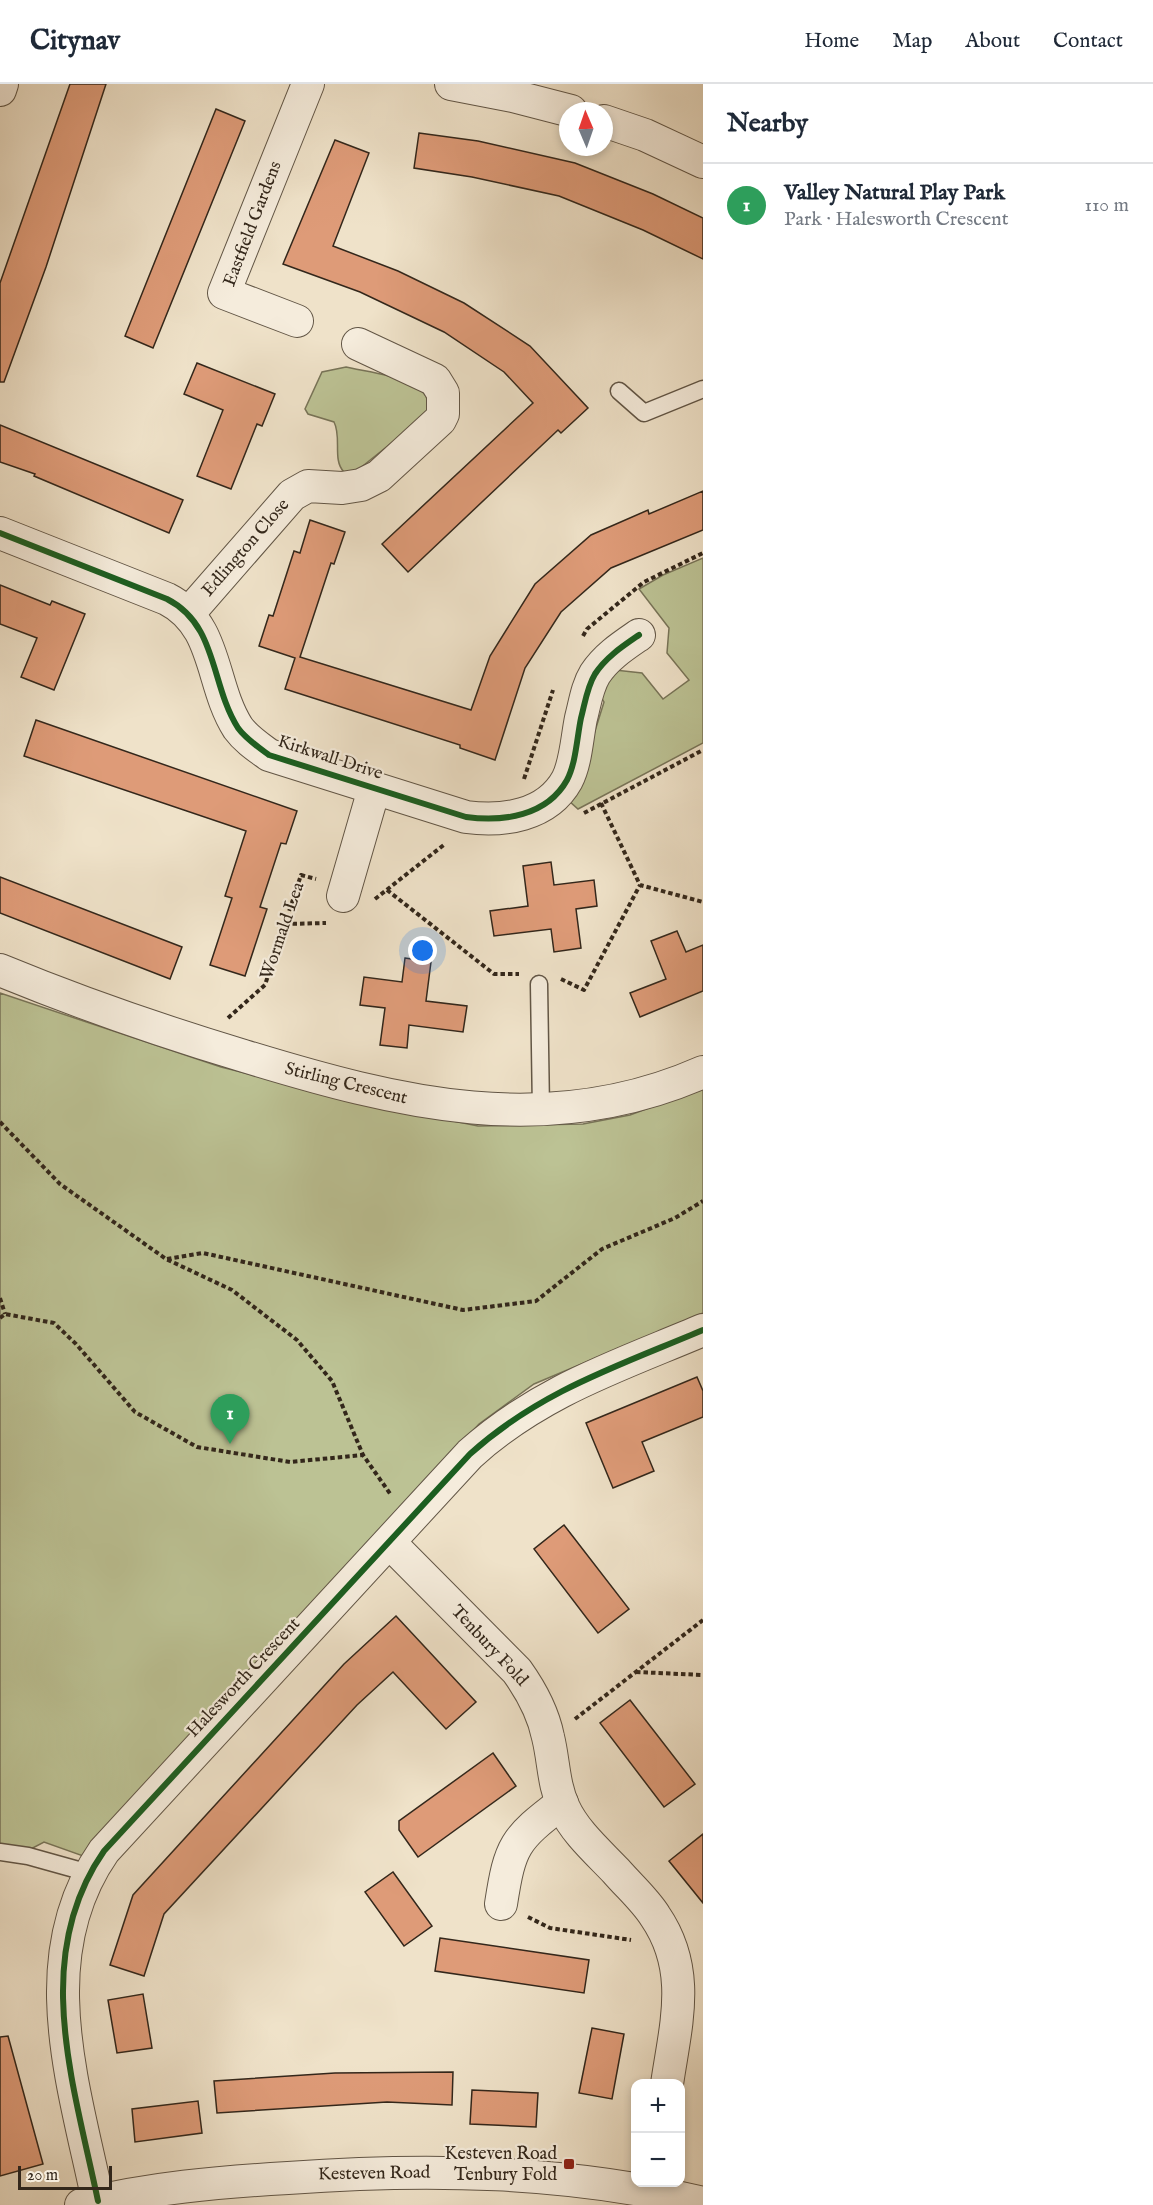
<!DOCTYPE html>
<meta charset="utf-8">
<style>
:root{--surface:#fff;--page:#f6f6f7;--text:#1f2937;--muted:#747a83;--line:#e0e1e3;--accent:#2563eb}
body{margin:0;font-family:"IM FELL English",serif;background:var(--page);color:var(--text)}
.controls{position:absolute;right:18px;bottom:18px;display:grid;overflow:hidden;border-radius:12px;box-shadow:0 3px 9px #0003}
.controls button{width:54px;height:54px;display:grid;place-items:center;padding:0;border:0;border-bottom:2px solid var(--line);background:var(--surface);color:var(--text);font:30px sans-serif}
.compass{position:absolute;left:559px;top:18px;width:54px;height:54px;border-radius:50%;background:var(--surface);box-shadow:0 3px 9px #0003;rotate:358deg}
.scale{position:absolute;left:18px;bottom:15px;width:94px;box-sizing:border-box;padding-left:6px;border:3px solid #33271b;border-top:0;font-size:16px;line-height:21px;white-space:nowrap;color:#33271b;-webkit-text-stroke:4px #f5ecdc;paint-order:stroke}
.you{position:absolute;left:423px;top:867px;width:21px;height:21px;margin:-15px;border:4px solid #fff;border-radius:50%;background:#1a73e8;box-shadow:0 0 0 9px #1a73e833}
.badge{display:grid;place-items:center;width:39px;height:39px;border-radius:50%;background:var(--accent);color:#fff;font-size:20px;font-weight:700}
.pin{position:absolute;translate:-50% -50px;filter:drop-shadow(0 2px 3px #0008)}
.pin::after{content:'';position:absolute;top:32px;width:21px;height:18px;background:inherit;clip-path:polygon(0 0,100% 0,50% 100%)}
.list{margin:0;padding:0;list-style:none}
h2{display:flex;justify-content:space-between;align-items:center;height:78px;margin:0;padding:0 24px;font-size:26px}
h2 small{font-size:20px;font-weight:400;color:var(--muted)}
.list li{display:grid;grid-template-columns:39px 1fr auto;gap:18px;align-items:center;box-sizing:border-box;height:84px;padding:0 24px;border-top:2px solid var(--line)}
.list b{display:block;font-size:22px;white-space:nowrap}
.list p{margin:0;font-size:20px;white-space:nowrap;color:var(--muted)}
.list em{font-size:20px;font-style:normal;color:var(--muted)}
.map{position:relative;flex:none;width:703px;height:2121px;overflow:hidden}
header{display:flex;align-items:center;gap:36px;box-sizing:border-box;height:84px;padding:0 30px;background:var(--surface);border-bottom:2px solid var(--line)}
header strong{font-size:28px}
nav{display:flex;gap:33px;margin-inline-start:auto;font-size:21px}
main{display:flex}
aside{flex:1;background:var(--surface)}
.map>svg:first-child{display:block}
.green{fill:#bcc294;stroke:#787458;stroke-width:1.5}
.building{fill:#de9b78;stroke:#33271b;stroke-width:1.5}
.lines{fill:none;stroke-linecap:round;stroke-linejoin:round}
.service-casing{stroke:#625646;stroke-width:19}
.minor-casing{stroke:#625646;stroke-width:34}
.path{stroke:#33271b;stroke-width:4;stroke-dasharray:4.5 3;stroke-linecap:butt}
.service{stroke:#f5ecdc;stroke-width:16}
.minor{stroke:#f5ecdc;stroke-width:32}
.cycleway-casing{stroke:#f5ecdc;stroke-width:10}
.cycleway{stroke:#1b5e20;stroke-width:6}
.poi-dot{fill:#8f2418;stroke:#f5ecdc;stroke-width:2}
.labels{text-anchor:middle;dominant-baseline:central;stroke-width:4.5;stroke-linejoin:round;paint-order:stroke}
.street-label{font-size:18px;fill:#33271b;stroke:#f5ecdc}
.poi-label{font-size:18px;fill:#33271b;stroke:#f5ecdc;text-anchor:end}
</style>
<header>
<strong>Citynav</strong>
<nav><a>Home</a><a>Map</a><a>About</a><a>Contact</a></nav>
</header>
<main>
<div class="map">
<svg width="703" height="2121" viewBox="0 0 703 2121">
<rect width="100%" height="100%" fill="#efe2c9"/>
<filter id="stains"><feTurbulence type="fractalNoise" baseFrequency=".00333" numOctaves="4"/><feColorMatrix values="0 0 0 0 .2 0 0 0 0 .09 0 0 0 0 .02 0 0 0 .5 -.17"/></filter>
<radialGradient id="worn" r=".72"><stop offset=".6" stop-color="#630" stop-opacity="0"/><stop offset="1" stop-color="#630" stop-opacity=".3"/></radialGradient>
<g class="green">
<path d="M346,283C368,289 444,294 425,332L354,389L344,388C332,376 342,353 334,338L308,330L305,325L322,288Z"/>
<polygon points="703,474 703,659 578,725 568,716 581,692 604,618 600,611 615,586 642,589 663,615 689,596 667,569 669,544 639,505 663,491"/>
<polygon points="0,909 221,983 379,1022 478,1042 583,1040 630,1031 703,1004 703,1229 534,1300 479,1340 83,1772 44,1758 29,1766 0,1762"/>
</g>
<g class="building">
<polygon points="70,0 106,0 46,183 4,298 0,298 0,199"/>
<polygon points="216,25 245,37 153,264 125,252"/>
<polygon points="419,49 478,57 575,79 653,110 703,134 703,175 643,146 559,112 472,93 414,84"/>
<polygon points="335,56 369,69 333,162 398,187 464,219 530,262 588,324 561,349 558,346 408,488 382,460 533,319 504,288 444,248 360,208 283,180"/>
<polygon points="197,279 275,310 262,342 257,340 231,405 197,392 223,326 184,310"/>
<polygon points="0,341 183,416 169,449 34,392 35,390 0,378"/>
<polygon points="703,407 703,446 611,484 561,528 525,584 495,676 460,664 460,661 285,605 295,574 259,562 269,531 273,532 294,467 300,469 310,436 345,448 334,480 331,479 300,573 471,626 490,572 535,500 591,451 648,426 649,430"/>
<polygon points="0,501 50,521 52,517 85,530 54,606 21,593 37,554 0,540"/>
<polygon points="36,636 297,727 286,760 281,759 260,823 267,825 245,892 210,881 232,814 225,812 246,747 24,672"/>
<polygon points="551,778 554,801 594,796 597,822 576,825 581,864 554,868 551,845 494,852 490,827 528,822 523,782"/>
<polygon points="0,793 182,863 170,895 0,829"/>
<polygon points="677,847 686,868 703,861 703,907 640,933 630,909 666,895 651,857"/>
<polygon points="405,874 431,878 426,917 467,922 463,948 409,941 407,964 380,961 385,924 360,921 364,893 402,898"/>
<polygon points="697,1293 703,1307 703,1333 642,1358 654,1387 613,1404 586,1339"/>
<polygon points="564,1441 629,1525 598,1549 534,1465"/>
<polygon points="396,1532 476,1618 446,1645 393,1588 357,1621 164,1830 144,1892 110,1881 133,1811 344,1580"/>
<polygon points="630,1616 695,1700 664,1723 600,1639"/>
<polygon points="493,1669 516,1702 418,1773 399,1746 399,1737"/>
<polygon points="703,1750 703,1819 669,1777"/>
<polygon points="393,1788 432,1842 404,1862 365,1808"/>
<polygon points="440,1854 589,1876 584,1909 435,1887"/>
<polygon points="143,1910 152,1964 117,1969 108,1916"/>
<polygon points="592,1944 624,1950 612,2015 579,2009"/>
<polygon points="8,1952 43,2080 0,2092 0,1953"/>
<polygon points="453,1988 452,2021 387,2018 217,2029 214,1997 335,1989"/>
<polygon points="472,2006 538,2009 536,2043 470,2040"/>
<polygon points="198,2017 202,2049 135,2058 132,2025"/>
</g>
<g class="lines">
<defs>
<g id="service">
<polyline points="619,307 644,329 703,305"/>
<polyline points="539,900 541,1026"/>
<polyline points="0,1768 28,1772 89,1789"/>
</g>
<g id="minor">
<polyline points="451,0 513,12 571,27"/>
<polyline points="0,6 2,0"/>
<polyline points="604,37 645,51 703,78"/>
<polyline points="297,237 224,209 308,0"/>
<path d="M0,449L167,515C218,541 210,600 238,644C246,655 258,663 269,671L466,733C503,738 547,732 567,696C576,679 577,653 581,634C585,619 587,603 595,590C606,573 623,562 639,551"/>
<polyline points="189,529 292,411 308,402 342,404 361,401 379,392 440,336 443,330 443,309 435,296 358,260"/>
<polyline points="343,812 374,705"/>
<path d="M0,886C80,919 161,947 244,972C398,1019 547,1057 703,988"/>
<path d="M390,1459L517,1587C532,1608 543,1628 548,1653C554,1677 553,1700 564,1724C575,1748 598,1768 616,1787C629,1802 645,1816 655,1832C692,1886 676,1939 667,2000"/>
<path d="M501,1820C510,1762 514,1755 562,1719"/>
<path d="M98,2117C74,2001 30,1873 104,1767L470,1370C540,1307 618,1282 703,1246"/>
<path d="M81,2121C149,2104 219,2098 288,2094C427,2084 567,2086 703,2119"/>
</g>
</defs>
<use href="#service" class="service-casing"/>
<use href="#minor" class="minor-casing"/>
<g class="path">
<polyline points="583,552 587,545 644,498 703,469"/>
<polyline points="524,695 553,606"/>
<polyline points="601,719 640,801 703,818"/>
<polyline points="584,729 703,666"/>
<polyline points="387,806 494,890 519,890"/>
<polyline points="375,815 445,760"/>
<polyline points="285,840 326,839"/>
<polyline points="561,895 584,906 640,801"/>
<polyline points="228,934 265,901 301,791 316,795"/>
<polyline points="0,1038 60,1100 166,1175 232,1206 297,1256 332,1297 363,1371 391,1411"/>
<polyline points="167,1175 203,1169 463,1226 536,1217 602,1165 675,1134 703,1117"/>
<polyline points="0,1214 5,1230"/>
<polyline points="0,1234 5,1230 54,1239 76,1260 135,1328 197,1363 290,1378 363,1371"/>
<polyline points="636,1588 703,1591"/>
<polyline points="575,1635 703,1536"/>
<polyline points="528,1833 550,1844 631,1856"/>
</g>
<use href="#service" class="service"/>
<use href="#minor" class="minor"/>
<defs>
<g id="cycleway">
<path d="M0,449L167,515C218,541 210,600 238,644C246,655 258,663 269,671L466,733C503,738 547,732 567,696C576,679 577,653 581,634C585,619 587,603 595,590C606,573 623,562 639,551"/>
<path d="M98,2117C74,2001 30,1873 104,1767L470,1370C540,1307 618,1282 703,1246"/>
</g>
</defs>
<use href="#cycleway" class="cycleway-casing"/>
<use href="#cycleway" class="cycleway"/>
</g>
<rect class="poi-dot" x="563" y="2074" width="12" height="12" rx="3"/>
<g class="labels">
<g class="street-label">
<text transform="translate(253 140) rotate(-69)">Eastfield Gardens</text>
<text transform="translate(246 464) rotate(-49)">Edlington Close</text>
<text transform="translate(330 674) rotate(18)">Kirkwall Drive</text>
<text transform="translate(283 847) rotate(-71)">Wormald Lea</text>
<text transform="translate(346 1000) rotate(14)">Stirling Crescent</text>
<text transform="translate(489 1562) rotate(47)">Tenbury Fold</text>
<text transform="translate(244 1594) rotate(-47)">Halesworth Crescent</text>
<text transform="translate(374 2090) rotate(-1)">Kesteven Road</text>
</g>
<g class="poi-label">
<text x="557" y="2070">Kesteven Road<tspan x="557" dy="21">Tenbury Fold</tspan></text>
</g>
</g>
<rect width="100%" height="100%" filter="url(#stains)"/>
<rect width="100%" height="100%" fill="url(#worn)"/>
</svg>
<div class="controls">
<button>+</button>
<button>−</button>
</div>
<svg class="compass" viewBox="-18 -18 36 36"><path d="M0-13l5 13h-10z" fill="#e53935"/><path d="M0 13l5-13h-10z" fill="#747a83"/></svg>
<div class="scale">20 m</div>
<div class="you"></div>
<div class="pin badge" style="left:230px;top:1360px;background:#2e9e5b">1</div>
</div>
<aside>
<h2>Nearby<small></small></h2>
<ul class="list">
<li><span class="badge" style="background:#2e9e5b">1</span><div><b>Valley Natural Play Park</b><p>Park · Halesworth Crescent</p></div><em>110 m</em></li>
</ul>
</aside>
</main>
